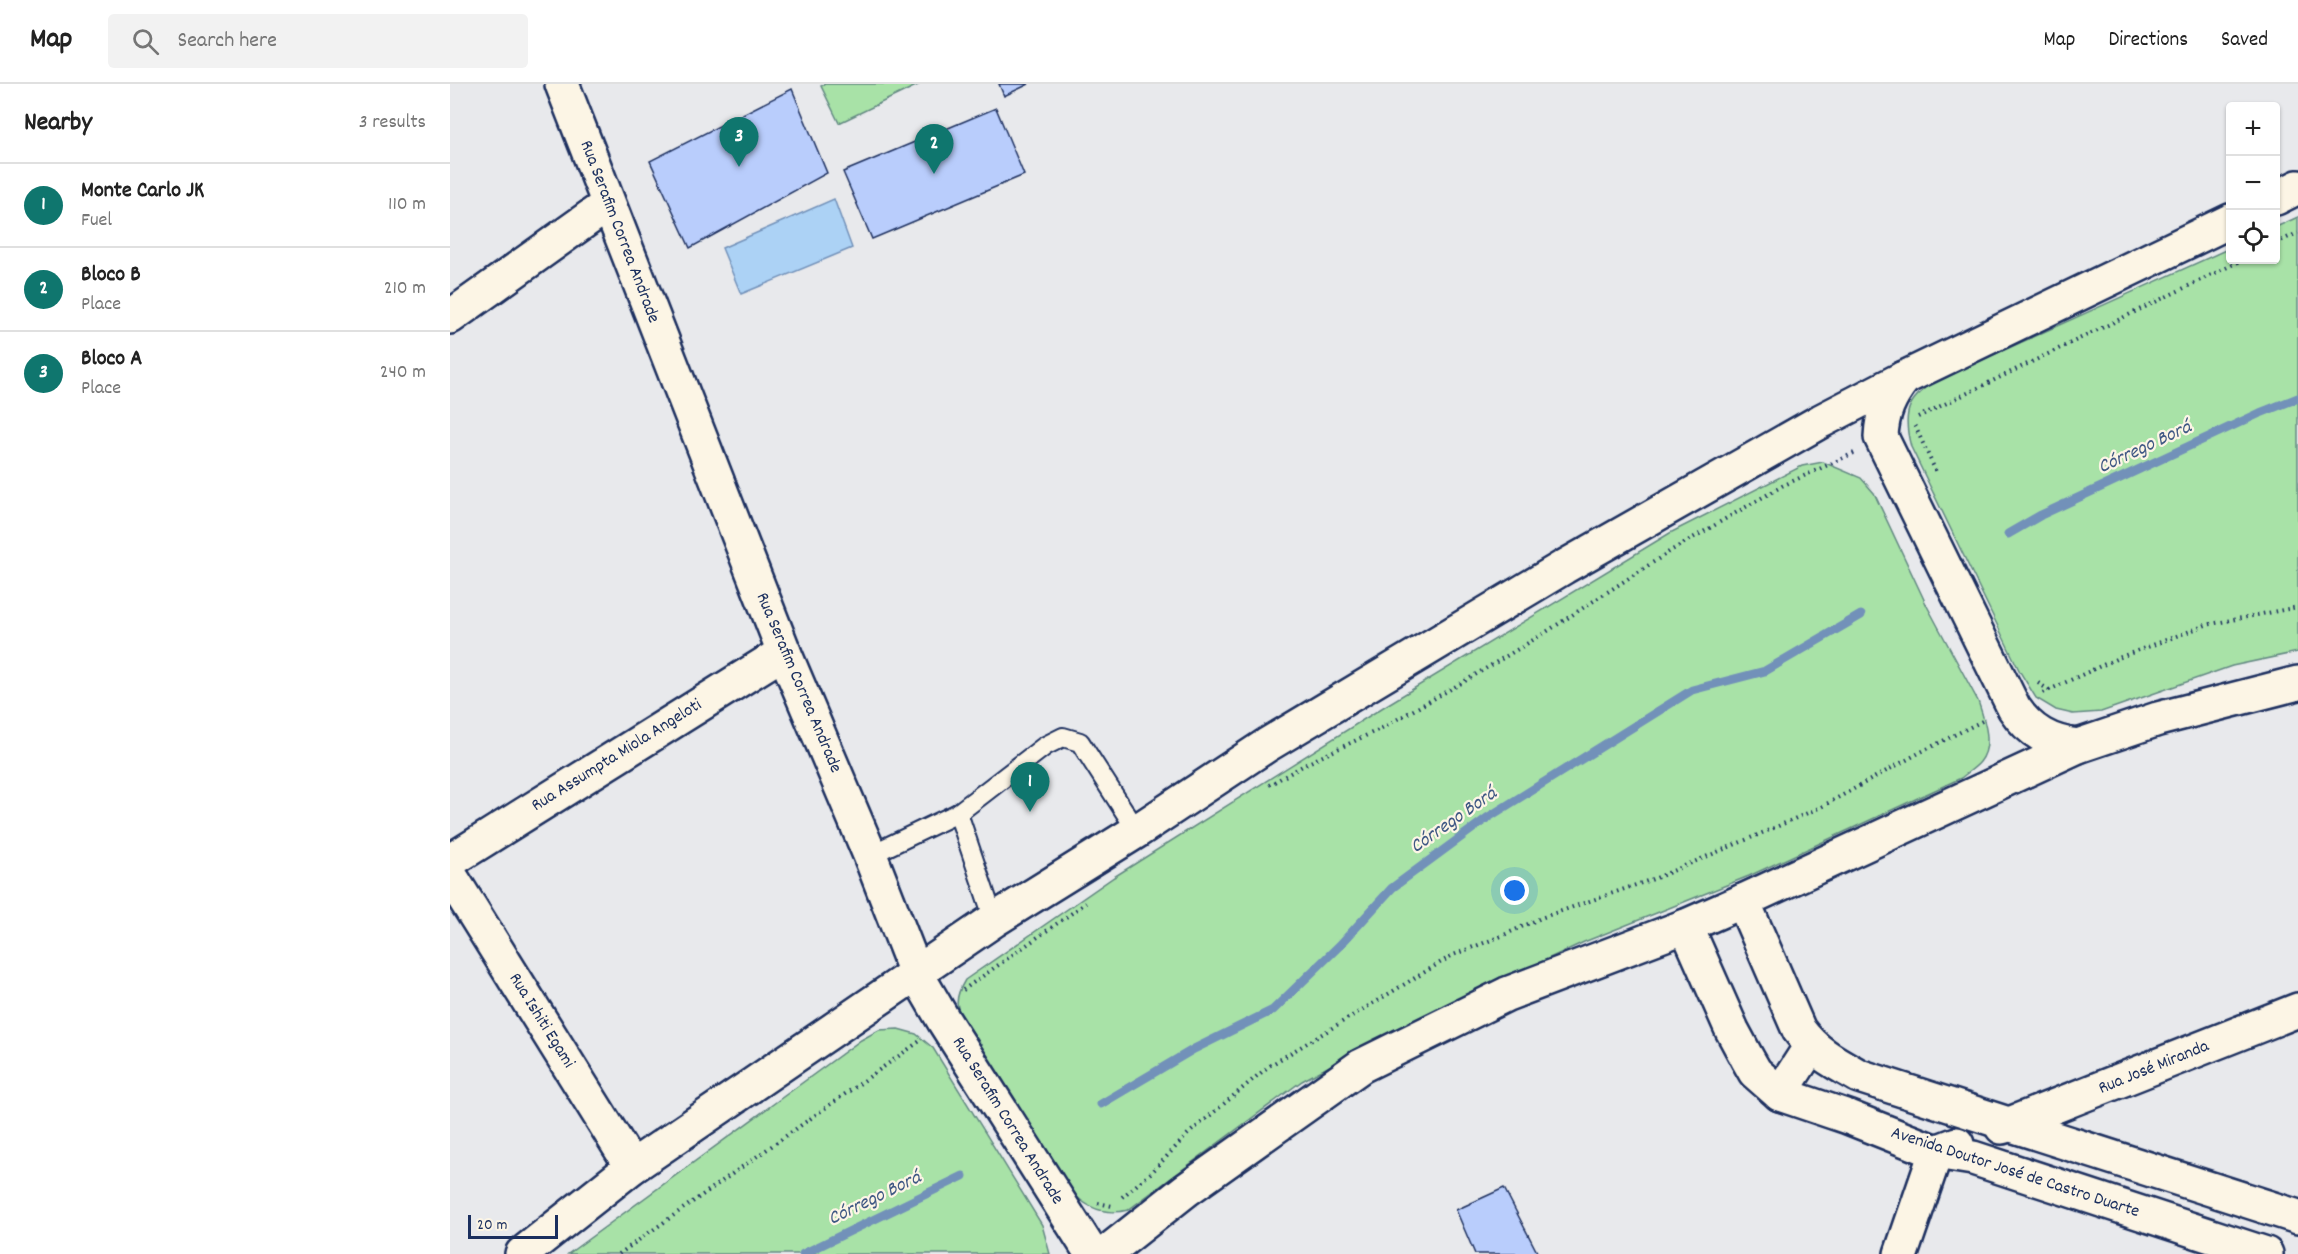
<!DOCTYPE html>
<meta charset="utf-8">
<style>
:root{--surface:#fff;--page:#f2f2f2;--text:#222;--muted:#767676;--line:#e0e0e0;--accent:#0f766e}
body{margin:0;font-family:Dekko,sans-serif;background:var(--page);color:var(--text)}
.controls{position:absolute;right:18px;top:18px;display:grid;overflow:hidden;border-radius:6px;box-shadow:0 2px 4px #0004}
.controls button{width:54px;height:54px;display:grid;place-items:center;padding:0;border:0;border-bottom:2px solid var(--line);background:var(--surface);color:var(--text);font:30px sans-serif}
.scale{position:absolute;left:18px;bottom:15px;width:90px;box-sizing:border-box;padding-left:6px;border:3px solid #1b2f5e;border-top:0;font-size:16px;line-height:21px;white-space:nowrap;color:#1b2f5e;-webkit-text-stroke:4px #fcf5e5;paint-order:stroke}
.you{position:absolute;left:1065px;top:807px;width:21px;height:21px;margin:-15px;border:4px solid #fff;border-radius:50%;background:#1a73e8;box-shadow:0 0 0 9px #1a73e833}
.badge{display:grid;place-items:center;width:39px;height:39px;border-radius:50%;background:var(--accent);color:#fff;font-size:20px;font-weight:700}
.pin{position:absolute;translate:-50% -50px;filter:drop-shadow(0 2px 3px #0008)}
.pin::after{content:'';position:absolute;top:32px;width:21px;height:18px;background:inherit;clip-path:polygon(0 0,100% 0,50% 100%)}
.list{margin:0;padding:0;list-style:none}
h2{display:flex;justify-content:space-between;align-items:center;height:78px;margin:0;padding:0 24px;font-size:26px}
h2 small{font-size:20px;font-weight:400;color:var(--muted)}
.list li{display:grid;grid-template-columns:39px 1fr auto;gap:18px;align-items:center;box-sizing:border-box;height:84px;padding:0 24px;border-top:2px solid var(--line)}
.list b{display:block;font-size:22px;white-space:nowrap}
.list p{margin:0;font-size:20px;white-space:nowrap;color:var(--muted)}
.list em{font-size:20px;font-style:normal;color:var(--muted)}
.icon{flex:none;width:33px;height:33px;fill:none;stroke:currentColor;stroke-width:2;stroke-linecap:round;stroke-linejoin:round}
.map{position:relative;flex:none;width:1848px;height:1170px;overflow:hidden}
header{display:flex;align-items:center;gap:36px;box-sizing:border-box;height:84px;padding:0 30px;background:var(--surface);border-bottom:2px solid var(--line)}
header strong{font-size:28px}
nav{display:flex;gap:33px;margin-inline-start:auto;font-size:21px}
.search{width:420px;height:54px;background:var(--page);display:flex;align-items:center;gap:15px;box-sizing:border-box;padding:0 21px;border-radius:6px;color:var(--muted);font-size:22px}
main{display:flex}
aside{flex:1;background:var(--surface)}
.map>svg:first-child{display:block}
.green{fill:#a8e2a7;stroke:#628882;stroke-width:1.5}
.water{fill:#acd2f5;stroke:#7291b9;stroke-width:1.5}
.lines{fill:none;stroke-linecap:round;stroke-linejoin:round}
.stream{stroke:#7291b9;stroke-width:9}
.building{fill:#b9cdfc;stroke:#1b2f5e;stroke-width:1.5}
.service-casing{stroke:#1b2f5e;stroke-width:22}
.minor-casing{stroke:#1b2f5e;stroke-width:38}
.tertiary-casing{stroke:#1b2f5e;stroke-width:38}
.primary-casing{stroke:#1b2f5e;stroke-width:38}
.path{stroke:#1b2f5e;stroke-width:4;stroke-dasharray:1.5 4.5;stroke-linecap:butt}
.service{stroke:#fcf5e5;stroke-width:18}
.minor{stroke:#fcf5e5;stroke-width:33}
.tertiary{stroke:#fcf5e5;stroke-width:33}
.primary{stroke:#fcf5e5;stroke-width:33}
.labels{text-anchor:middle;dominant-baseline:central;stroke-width:4.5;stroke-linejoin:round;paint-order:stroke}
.street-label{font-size:18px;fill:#1b2f5e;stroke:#fcf5e5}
.water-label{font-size:20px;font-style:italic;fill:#3f5884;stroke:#fcf5e5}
</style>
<header>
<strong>Map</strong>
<div class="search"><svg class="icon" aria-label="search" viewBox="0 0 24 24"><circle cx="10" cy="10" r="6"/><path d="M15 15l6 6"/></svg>Search here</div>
<nav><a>Map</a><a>Directions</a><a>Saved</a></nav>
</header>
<main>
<aside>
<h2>Nearby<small>3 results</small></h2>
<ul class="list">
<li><span class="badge">1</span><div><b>Monte Carlo JK</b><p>Fuel</p></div><em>110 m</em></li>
<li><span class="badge">2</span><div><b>Bloco B</b><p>Place</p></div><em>210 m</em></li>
<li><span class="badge">3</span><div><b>Bloco A</b><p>Place</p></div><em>240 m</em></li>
</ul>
</aside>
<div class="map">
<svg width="1848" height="1170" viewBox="0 0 1848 1170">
<rect width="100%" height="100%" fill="#e8e9ec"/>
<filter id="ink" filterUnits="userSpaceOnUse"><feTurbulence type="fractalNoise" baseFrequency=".0167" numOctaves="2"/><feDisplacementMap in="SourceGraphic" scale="12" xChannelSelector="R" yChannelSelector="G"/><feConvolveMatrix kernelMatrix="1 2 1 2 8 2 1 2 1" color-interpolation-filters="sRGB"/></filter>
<g filter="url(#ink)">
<g class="green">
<polygon points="375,0 470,0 389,39 371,2"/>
<path d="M1848,133V568L1782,582L1651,628L1623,630L1606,626L1586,614L1570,588L1461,363C1451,326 1459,312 1492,294L1780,164V176H1826V143Z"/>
<path d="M1373,378L1411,394L1424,409L1477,522L1528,617C1534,635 1544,661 1530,678C1525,684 1517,689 1511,694L1299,792L1134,858L953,942L852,997L678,1126C654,1132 636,1124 620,1106L516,943C506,923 503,916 515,896L664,793L935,622L1220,449L1352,382Z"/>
<polygon points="448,945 466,950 483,964 592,1141 600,1170 118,1170 411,956 429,946"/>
</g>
<polygon class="water" points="384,115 402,164 291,210 272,164"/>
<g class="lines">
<g class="stream">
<polyline points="1558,450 1591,431 1810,329 1848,314"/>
<polyline points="651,1020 744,965 823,926 890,861 942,804 1037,734 1242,606 1315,587 1411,531"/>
<polyline points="353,1170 513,1092"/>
</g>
</g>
<g class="building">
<polygon points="549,0 579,0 554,12"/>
<polygon points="342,5 377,89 240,164 200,77"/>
<polygon points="546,24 574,91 422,155 393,88"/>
<polygon points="1054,1104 1088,1170 1025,1170 1006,1126"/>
</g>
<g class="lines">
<defs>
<g id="service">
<polyline points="508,729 544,836"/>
<polyline points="420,771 508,729 595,662 613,653 630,658 687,747"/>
</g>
<g id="minor">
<polyline points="0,233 157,121"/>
<polyline points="0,777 334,568"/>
<polyline points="0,791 182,1083"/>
<path d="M1293,817L1349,946C1366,969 1384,978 1409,992L1848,1133"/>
<polyline points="1236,842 1282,946 1297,974 1305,988 1330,1010 1398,1033 1486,1068 1523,1074 1816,1170"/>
<polyline points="1330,1010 1361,962"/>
<polyline points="1552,1043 1848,926"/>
<polyline points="1451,1170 1486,1068 1507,1060"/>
</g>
<polyline id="tertiary" points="112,0 334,568 420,771 466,889 494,937 642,1170"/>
<g id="primary">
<polyline points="1826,114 1848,103"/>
<path d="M1454,294C1439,313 1432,329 1431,353L1564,624C1580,648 1600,659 1628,662"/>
<polyline points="72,1170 182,1083 544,836 687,747 817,661 1114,483 1371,337 1454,294 1780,137"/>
<polyline points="655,1170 736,1106 911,982 1057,910 1236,842 1293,817 1628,662 1708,635 1848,599"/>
</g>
</defs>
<use href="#service" class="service-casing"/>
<use href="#minor" class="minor-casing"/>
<use href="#tertiary" class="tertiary-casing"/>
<use href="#primary" class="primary-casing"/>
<g class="path">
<polyline points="1826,159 1848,149"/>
<polyline points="1468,333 1792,176"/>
<polyline points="1465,342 1487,390"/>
<polyline points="1588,599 1599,606 1593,609"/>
<polyline points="1599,606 1668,574 1756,541 1848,523"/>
<polyline points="819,701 858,679 930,645 1015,597 1093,550 1222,466 1332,402 1404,369"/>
<polyline points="513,906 636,819"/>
<polyline points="672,1113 701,1089 738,1050 819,982 1003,871 1054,851 1091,834 1206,794 1317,747 1371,723 1469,669 1534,636"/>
<polyline points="648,1119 662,1122"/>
<polyline points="169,1170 470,957"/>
</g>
<use href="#service" class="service"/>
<use href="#minor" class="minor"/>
<use href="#tertiary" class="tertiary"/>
<use href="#primary" class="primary"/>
</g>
</g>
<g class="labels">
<g class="street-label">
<text transform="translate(169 148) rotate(69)">Rua Serafim Correa Andrade</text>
<text transform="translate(348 599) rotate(67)">Rua Serafim Correa Andrade</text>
<text transform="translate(167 672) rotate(-32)">Rua Assumpta Miola Angeloti</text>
<text transform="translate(91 937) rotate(58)">Rua Ishiti Egami</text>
<text transform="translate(1704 984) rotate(-22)">Rua José Miranda</text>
<text transform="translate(557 1037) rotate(58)">Rua Serafim Correa Andrade</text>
<text transform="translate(1565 1089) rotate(18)">Avenida Doutor José de Castro Duarte</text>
</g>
<g class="water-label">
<text transform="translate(1695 364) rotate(-25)">Córrego Borá</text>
<text transform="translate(1004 737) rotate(-35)">Córrego Borá</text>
<text transform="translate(425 1115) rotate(-26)">Córrego Borá</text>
</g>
</g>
</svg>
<div class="controls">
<button>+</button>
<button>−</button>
<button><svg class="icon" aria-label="locate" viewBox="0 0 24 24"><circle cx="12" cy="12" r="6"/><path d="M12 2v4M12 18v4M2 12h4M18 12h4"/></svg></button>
</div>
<div class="scale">20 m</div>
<div class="you"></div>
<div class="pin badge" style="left:580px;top:728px">1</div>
<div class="pin badge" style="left:484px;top:90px">2</div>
<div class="pin badge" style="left:289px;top:83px">3</div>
</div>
</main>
